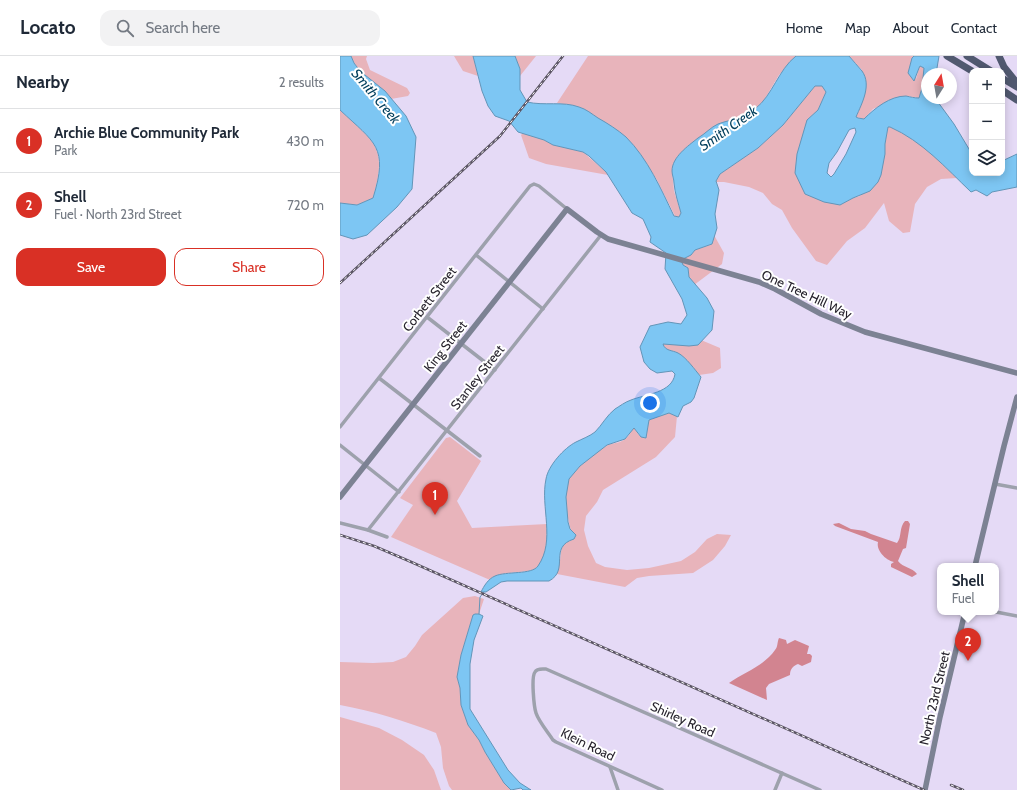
<!DOCTYPE html>
<meta charset="utf-8">
<style>
:root{--surface:#fff;--page:#f2f2f3;--text:#1f2937;--muted:#747a83;--line:#e0e1e3;--accent:#d93025}
body{margin:0;font-family:Cabin,sans-serif;background:var(--page);color:var(--text)}
.controls{position:absolute;right:12px;top:12px;display:grid;overflow:hidden;border-radius:8px;box-shadow:0 2px 10px #0003}
.controls button{width:36px;height:36px;display:grid;place-items:center;padding:0;border:0;border-bottom:1px solid var(--line);background:var(--surface);color:var(--text);font:20px sans-serif}
.compass{position:absolute;left:581px;top:12px;width:36px;height:36px;border-radius:50%;background:var(--surface);box-shadow:0 2px 10px #0003;rotate:11deg}
.you{position:absolute;left:310px;top:347px;width:14px;height:14px;margin:-10px;border:3px solid #fff;border-radius:50%;background:#1a73e8;box-shadow:0 0 0 6px #1a73e833}
.badge{display:grid;place-items:center;width:26px;height:26px;border-radius:50%;background:var(--accent);color:#fff;font-size:13px;font-weight:700}
.pin{position:absolute;translate:-50% -33px;filter:drop-shadow(0 1px 2px #0008)}
.pin::after{content:'';position:absolute;top:21px;width:14px;height:12px;background:inherit;clip-path:polygon(0 0,100% 0,50% 100%)}
.popup{position:absolute;left:597px;top:507px;width:62px;height:52px;box-sizing:border-box;display:grid;place-content:center;border-radius:8px;background:var(--surface);filter:drop-shadow(0 1px 3px #0005);font-size:13px;white-space:nowrap;color:var(--muted)}
.popup b{font-size:15px;color:var(--text)}
.popup::after{content:'';position:absolute;left:50%;top:100%;margin-left:-8px;border:8px solid transparent;border-top-color:var(--surface)}
.list{margin:0;padding:0;list-style:none}
h2{display:flex;justify-content:space-between;align-items:center;height:52px;margin:0;padding:0 16px;font-size:17px}
h2 small{font-size:13px;font-weight:400;color:var(--muted)}
.list li{display:grid;grid-template-columns:26px 1fr auto;gap:12px;align-items:center;box-sizing:border-box;height:64px;padding:0 16px;border-top:1px solid var(--line)}
.list b{display:block;font-size:15px;white-space:nowrap}
.list p{margin:0;font-size:13px;white-space:nowrap;color:var(--muted)}
.list em{font-size:13px;font-style:normal;color:var(--muted)}
.actions{display:flex;gap:8px;padding:12px 16px}
.actions a{flex:1;padding:9px 0;border:1px solid var(--accent);border-radius:12px;text-align:center;font-size:14px;color:var(--accent)}
.actions .main{background:var(--accent);color:#fff}
.icon{flex:none;width:22px;height:22px;fill:none;stroke:currentColor;stroke-width:2;stroke-linecap:round;stroke-linejoin:round}
.map{position:relative;flex:none;width:677px;height:734px;overflow:hidden}
header{display:flex;align-items:center;gap:24px;box-sizing:border-box;height:56px;padding:0 20px;background:var(--surface);border-bottom:1px solid var(--line)}
header strong{font-size:19px}
nav{display:flex;gap:22px;margin-inline-start:auto;font-size:14px}
.search{width:280px;height:36px;background:var(--page);display:flex;align-items:center;gap:10px;box-sizing:border-box;padding:0 14px;border-radius:12px;color:var(--muted);font-size:15px}
main{display:flex}
aside{flex:1;background:var(--surface)}
.map>svg:first-child{display:block}
.green{fill:#e8b4bb}
.forest{fill:#d28490}
.water{fill:#7dc6f3;stroke:#6395b8;fill-rule:evenodd}
.lines{fill:none;stroke-linecap:round;stroke-linejoin:round}
.stream{stroke:#6395b8;stroke-width:1}
.street{stroke:#9da1ac;stroke-width:3.5}
.secondary{stroke:#7c8293;stroke-width:5.5}
.highway{stroke:#515970;stroke-width:7}
.rail-casing{stroke:#5b5564;stroke-width:2.5}
.rail{stroke:#fff;stroke-width:1;stroke-dasharray:3;stroke-linecap:butt}
.labels{text-anchor:middle;dominant-baseline:central;stroke-width:4;stroke-linejoin:round;paint-order:stroke}
.street-label{font-size:13px;fill:#27232d;stroke:#fff}
.water-label{font-size:14px;font-style:italic;fill:#003e5c;stroke:#fff}
</style>
<header>
<strong>Locato</strong>
<div class="search"><svg class="icon" aria-label="search" viewBox="0 0 24 24"><circle cx="10" cy="10" r="6"/><path d="M15 15l6 6"/></svg>Search here</div>
<nav><a>Home</a><a>Map</a><a>About</a><a>Contact</a></nav>
</header>
<main>
<aside>
<h2>Nearby<small>2 results</small></h2>
<ul class="list">
<li><span class="badge">1</span><div><b>Archie Blue Community Park</b><p>Park</p></div><em>430 m</em></li>
<li><span class="badge">2</span><div><b>Shell</b><p>Fuel · North 23rd Street</p></div><em>720 m</em></li>
</ul>
<div class="actions"><a class="main">Save</a><a>Share</a></div>
</aside>
<div class="map">
<svg width="677" height="734" viewBox="0 0 677 734">
<rect width="100%" height="100%" fill="#e5daf6"/>
<g class="green">
<path d="M11,0H27L26,3L30,14L67,32L70,37L68,40L51,43C39,28 18,19 11,0Z"/>
<polygon points="114,0 133,0 138,20 123,15"/>
<polygon points="175,0 196,0 180,20 180,13"/>
<polygon points="248,0 456,0 439,19 423,46 414,54 403,61 377,69 332,114 334,135 341,157 339,161 335,160 317,124 300,98 239,51 217,47"/>
<polygon points="509,0 574,0 572,2 576,23 579,12 580,10 584,12 582,32 579,42 566,40 533,53 524,63 516,61 519,54 522,14"/>
<path d="M475,30H482L486,36L478,54L467,64L500,149L513,142L520,140L545,98V88L548,71H550C576,82 597,102 617,122L601,123L587,131L575,148L570,176L563,177L549,165L544,147L525,172L507,185L487,209L476,205L452,172L442,154L432,148L423,137L409,131L384,126H376V125L380,118L418,92L443,69Z"/>
<path d="M0,54C35,87 48,91 33,142L17,149L0,147Z"/>
<polygon points="183,77 204,84 213,89 243,96 266,116 268,119 206,108 189,102 181,79"/>
<polygon points="374,179 384,197 382,208 354,229 349,221 348,212 343,209 341,204 351,199 355,194 370,189"/>
<path d="M361,284L380,292L381,312L373,317L359,319C353,312 348,305 341,299C335,294 326,297 323,288L358,289Z"/>
<path d="M329,357L337,360L335,381L316,401L263,434L257,446L246,460L244,474L248,490L256,507L265,511L287,514L309,512L341,505L355,496L367,483L377,478L391,479L385,490L373,504L353,517L309,520L297,522L285,531L217,518C218,514 219,509 220,505C222,491 220,488 234,483C228,468 222,439 229,423C232,415 260,393 268,389C273,387 281,387 285,383C289,381 291,375 294,371C297,377 299,381 306,382L309,364Z"/>
<path d="M110,381L141,405L117,445L132,472L207,468C208,483 206,502 196,513C181,518 163,514 150,524L51,481L73,449L60,442L106,382Z"/>
<path d="M135,540L144,543L139,558L133,559L121,599L117,621L120,632L121,649L128,669L139,684L145,696L164,727L171,734H112L109,730L103,712L101,691L96,677C65,665 33,655 0,649V606L33,607L53,606L66,601L75,590L82,579L123,542Z"/>
<polygon points="0,661 39,672 62,684 84,699 94,714 101,734 0,734"/>
</g>
<g class="forest">
<path d="M565,465H568L570,468L566,492L563,493L558,505C563,512 572,511 577,518L572,521L551,511V508L554,506C545,504 536,494 538,486L495,470L493,468L499,467L511,473L525,475L531,478L557,487C562,481 559,471 565,465Z"/>
<path d="M439,582L446,584L447,588L455,584L469,590L467,598H470L472,600L471,606L462,610L458,608C453,610 450,613 450,619L429,628L426,632L427,644L389,627C404,616 424,610 435,594C438,591 437,586 439,582Z"/>
</g>
<g class="water">
<path d="M0,0H11L14,7L20,15L45,35L66,60L76,81L72,133L57,151L27,179L13,183L0,179V147L17,149L33,142C49,91 35,87 0,54Z"/>
<path d="M133,0H175L180,13V34L187,46C204,50 223,45 239,51C246,53 252,58 258,62C267,67 278,74 286,81C308,103 321,133 334,160L339,161L341,157C338,146 335,138 334,127C334,123 332,119 332,115C332,101 348,90 358,82C365,78 371,71 378,68C391,63 405,63 415,53C433,39 438,14 456,0H509C513,5 518,10 522,15C532,29 522,47 516,61L518,62L524,63C535,52 550,40 566,40C571,41 574,42 579,42L582,32L584,12L580,10L579,12L574,25L568,17L572,2L574,0H599L596,18H587V42H595L614,68L632,98V117H662V105L677,98V131L652,136L647,140L636,134L631,136C606,112 582,85 550,71H548L545,88V98L541,119L538,126L530,135L513,142L500,149L484,146L465,138L455,117L457,98L467,64L478,54L486,36L482,30H475L443,69L418,92L380,118L376,125L379,134L375,158L377,172L372,188L355,194L351,199L341,204L343,209L348,212L349,221L367,242L374,255L372,274L358,289L349,290L323,288C325,295 332,294 338,297C346,301 355,314 361,321L354,342L351,346L343,350L338,361L329,357L309,364L306,382L301,381L294,372L285,383L267,389L240,410L229,423L226,441L228,466L230,473L236,479L234,483C208,491 230,514 209,525H167L161,526L146,536H141C144,530 148,523 155,520C166,515 192,519 198,510C216,484 200,451 206,423C208,410 224,392 236,386C242,383 250,380 255,376C262,369 267,359 275,353C280,350 285,346 291,344C306,338 332,337 335,318L332,315L317,317L310,313L304,306L300,291L310,270L328,266L341,268L347,259L342,243L325,213L326,197L310,186L311,181L303,163L292,157L266,116L249,100L243,96L213,89L204,84L178,76L169,65L155,60L148,50L142,35ZM515,72L516,76L506,98L494,118L491,121L487,117L489,107L497,96L509,74L511,73Z"/>
<polygon points="135,558 139,558 143,560 134,584 130,608 130,653 168,714 180,727 191,734 183,734 181,732 171,734 164,727 145,696 139,684 128,669 121,649 120,632 117,621 121,599 133,559"/>
</g>
<g class="lines">
<polyline class="stream" points="139,558 140,541 144,536"/>
<g class="street">
<polyline points="136,199 203,253"/>
<polyline points="87,261 155,314"/>
<polyline points="39,322 140,400"/>
<polyline points="0,371 190,130 194,128 199,130 227,153"/>
<polyline points="0,389 59,436"/>
<polyline points="655,428 677,432"/>
<polyline points="0,467 28,474 47,481"/>
<polyline points="28,474 261,179"/>
<polyline points="656,556 677,560"/>
<polyline points="270,711 278,734"/>
<path d="M322,734L216,686L213,684C208,676 199,666 196,657C194,651 191,621 195,616C197,612 202,613 206,613L480,734"/>
<polyline points="435,734 442,717"/>
</g>
<g class="secondary">
<polyline points="0,441 227,153 257,176 268,183 419,226 435,233 481,258 525,276 677,317"/>
<polyline points="635,510 664,390 677,341"/>
<polyline points="585,734 600,661 625,556"/>
</g>
<g class="highway">
<polyline points="607,0 632,15"/>
<polyline points="627,0 651,15"/>
<polyline points="659,0 664,11 677,27"/>
<polyline points="662,22 677,31"/>
<polyline points="662,34 677,44"/>
</g>
<defs>
<g id="rail">
<polyline points="0,227 160,80 223,0"/>
<polyline points="0,479 34,490 69,505 584,734"/>
<polyline points="611,729 623,734"/>
</g>
</defs>
<use href="#rail" class="rail-casing"/>
<use href="#rail" class="rail"/>
</g>
<g class="labels">
<g class="street-label">
<text transform="translate(467 238) rotate(25)">One Tree Hill Way</text>
<text transform="translate(89 243) rotate(-52)">Corbett Street</text>
<text transform="translate(105 290) rotate(-52)">King Street</text>
<text transform="translate(137 321) rotate(-52)">Stanley Street</text>
<text transform="translate(594 642) rotate(-77)">North 23rd Street</text>
<text transform="translate(343 663) rotate(24)">Shirley Road</text>
<text transform="translate(248 688) rotate(26)">Klein Road</text>
</g>
<g class="water-label">
<text transform="translate(36 40) rotate(50)">Smith Creek</text>
<text transform="translate(388 72) rotate(-35)">Smith Creek</text>
</g>
</g>
</svg>
<div class="controls">
<button>+</button>
<button>−</button>
<button><svg class="icon" aria-label="layers" viewBox="0 0 24 24"><path d="M12 4l9 5-9 5-9-5zM3 14l9 5 9-5"/></svg></button>
</div>
<svg class="compass" viewBox="-18 -18 36 36"><path d="M0-13l5 13h-10z" fill="#e53935"/><path d="M0 13l5-13h-10z" fill="#747a83"/></svg>
<div class="you"></div>
<div class="pin badge" style="left:95px;top:459px">1</div>
<div class="pin badge" style="left:628px;top:605px">2</div>
<div class="popup"><b>Shell</b>Fuel</div>
</div>
</main>
